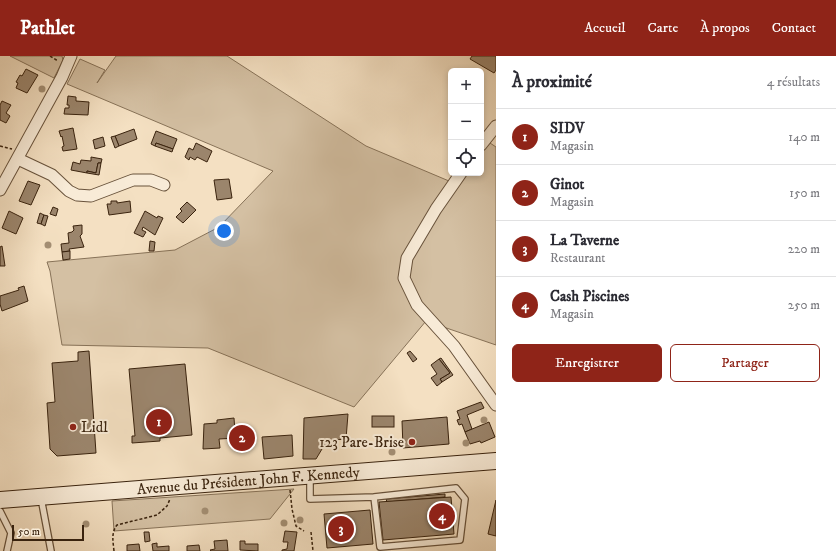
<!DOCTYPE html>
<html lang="fr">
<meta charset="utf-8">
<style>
:root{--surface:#fff;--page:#f2f2f3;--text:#2b2b33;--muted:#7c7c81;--line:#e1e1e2;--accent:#8f2418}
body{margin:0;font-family:"IM FELL DW Pica",serif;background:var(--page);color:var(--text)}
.controls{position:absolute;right:12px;top:12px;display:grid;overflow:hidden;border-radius:6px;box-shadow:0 2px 6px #0003}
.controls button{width:36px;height:36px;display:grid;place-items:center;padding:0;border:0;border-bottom:1px solid var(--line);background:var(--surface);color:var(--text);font:20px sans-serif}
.scale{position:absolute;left:12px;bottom:10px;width:72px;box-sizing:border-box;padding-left:4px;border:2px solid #3a230e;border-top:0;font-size:11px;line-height:14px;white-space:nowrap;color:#3a230e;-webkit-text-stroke:3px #f8ebd7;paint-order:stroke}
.you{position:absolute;left:224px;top:175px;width:14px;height:14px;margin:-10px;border:3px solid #fff;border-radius:50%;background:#1a73e8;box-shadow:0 0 0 6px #1a73e833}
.badge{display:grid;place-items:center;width:26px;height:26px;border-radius:50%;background:var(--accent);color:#fff;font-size:13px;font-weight:700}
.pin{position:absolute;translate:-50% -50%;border:2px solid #fff;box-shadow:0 1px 4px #0006}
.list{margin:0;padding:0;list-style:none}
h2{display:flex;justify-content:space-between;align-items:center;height:52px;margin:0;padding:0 16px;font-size:17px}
h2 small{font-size:13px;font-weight:400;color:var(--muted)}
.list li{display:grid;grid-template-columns:26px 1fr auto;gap:12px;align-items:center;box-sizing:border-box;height:56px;padding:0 16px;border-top:1px solid var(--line)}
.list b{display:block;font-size:15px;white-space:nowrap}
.list p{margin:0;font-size:13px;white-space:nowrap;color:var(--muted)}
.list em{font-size:13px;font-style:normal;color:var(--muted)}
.actions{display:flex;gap:8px;padding:12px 16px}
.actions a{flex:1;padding:9px 0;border:1px solid var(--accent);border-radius:6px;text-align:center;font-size:14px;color:var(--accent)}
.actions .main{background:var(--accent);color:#fff}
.icon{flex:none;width:22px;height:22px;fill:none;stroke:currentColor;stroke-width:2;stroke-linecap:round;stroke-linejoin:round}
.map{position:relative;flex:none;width:496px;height:495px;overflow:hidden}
header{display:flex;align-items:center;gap:24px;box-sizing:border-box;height:56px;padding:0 20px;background:var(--accent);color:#fff}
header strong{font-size:19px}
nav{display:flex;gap:22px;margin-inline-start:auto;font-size:14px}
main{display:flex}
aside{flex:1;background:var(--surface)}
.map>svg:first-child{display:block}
.green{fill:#d4c0a3;stroke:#877258}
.building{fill:#9b856c;stroke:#3a230e}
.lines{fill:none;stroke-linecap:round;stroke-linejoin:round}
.lane-casing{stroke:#68523b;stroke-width:8}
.street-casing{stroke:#68523b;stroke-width:13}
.secondary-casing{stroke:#3a230e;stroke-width:18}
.path{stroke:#3a230e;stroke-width:1.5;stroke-dasharray:3 2;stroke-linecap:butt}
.lane{stroke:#f8ebd7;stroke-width:5.5}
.street{stroke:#f8ebd7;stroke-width:11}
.secondary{stroke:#f8ebd7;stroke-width:16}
.tree{fill:#a38e73}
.poi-dot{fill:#8f2418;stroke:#f8ebd7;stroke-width:1.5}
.labels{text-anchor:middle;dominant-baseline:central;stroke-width:4;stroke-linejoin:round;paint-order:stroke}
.poi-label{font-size:15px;fill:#3a230e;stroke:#f8ebd7;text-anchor:start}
.street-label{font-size:15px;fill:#3a230e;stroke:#f8ebd7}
</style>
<header>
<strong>Pathlet</strong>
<nav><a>Accueil</a><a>Carte</a><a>À propos</a><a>Contact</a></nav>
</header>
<main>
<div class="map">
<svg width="496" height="495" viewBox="0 0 496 495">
<rect width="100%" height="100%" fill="#f4e0c2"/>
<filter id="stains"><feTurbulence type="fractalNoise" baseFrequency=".005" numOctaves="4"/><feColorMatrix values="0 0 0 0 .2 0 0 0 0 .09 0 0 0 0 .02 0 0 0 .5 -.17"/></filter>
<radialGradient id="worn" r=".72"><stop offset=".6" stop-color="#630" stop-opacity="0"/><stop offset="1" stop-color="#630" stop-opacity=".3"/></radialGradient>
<g class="green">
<polygon points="10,0 62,0 63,4 54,22"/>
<polygon points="116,0 227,0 366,90 449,125 454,117 481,117 481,81 496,91 496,289 426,265 354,351 208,292 62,289 50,215 47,206 175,194 219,171 273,115 67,28 80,3 105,14 97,27"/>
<polygon points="294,433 270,463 114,475 112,445"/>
</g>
<g class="building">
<polygon points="472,0 496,0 496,14 494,17 470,3"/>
<polygon points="26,13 38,19 27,37 16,32 18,27 16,26 20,19 22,20"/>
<polygon points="68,40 76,41 76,45 89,46 88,59 64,58 65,52 69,52 69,49 67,49"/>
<polygon points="2,45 11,49 6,57 10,60 6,67 0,64 0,49"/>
<polygon points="73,72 77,93 63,95 62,91 64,90 62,80 61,81 59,75"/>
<polygon points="134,73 137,83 119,90 115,80"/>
<polygon points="156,75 177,83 173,93 156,87 155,90 151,88"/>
<polygon points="115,80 119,90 115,92 111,81"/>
<polygon points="103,81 105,90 95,93 93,84"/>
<polygon points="156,87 173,93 172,96 155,90"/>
<polygon points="196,87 212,95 207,106 197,101 195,104 190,101 189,104 185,101 189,92 193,94"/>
<polygon points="91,101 102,103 101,107 98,107 96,117 87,115 87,117 71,114 73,106 80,108 81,104 91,105"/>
<polygon points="98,107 101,107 99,119 87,117 87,115 96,117"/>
<polygon points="229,123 232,142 217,144 214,124"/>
<polygon points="28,125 40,129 31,149 19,145"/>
<polygon points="111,145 117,145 117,147 130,145 131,156 109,159 107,148 111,148"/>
<polygon points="187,146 196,154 183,167 176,161 182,155 180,153"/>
<polygon points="53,151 58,153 56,160 50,158"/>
<polygon points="9,155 23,162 16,178 2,172"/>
<polygon points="145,155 157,162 158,160 163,162 155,179 143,171 142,174 146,176 143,181 134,177"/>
<polygon points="40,157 44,159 41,168 37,167"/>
<polygon points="44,159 48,160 45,170 41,168"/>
<polygon points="82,169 82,178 80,180 84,191 69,193 70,195 62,196 61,188 69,187 68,177 72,176 74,174 73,170"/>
<polygon points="150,185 155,186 154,195 149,195"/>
<polygon points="2,190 5,210 0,210 0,191"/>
<polygon points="70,195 70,203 63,204 62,196"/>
<polygon points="24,230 28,245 2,255 0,248 0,240 19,234 18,232"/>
<polygon points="89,295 96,397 57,400 50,393 47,347 55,346 52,307 78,305 78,296"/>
<polygon points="410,295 417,303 413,306 407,297"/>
<polygon points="441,302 453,319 442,326 440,323 450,317 439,303"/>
<polygon points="439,303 450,317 440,323 442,326 437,330 431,322 437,318 431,309"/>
<polygon points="185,308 192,379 160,382 160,385 132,387 132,380 135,380 129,313"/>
<polygon points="481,346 484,352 467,359 472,373 465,376 462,368 459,369 457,364 460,363 457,355"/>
<polygon points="348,358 346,383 333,384 325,388 316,403 303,403 304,362"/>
<rect x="372" y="360" width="22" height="11"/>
<polygon points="447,361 449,388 403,392 402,365"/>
<polygon points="234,362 235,376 246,375 245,390 236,391 236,382 219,383 220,392 203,393 204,368 217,367 217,364"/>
<polygon points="489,366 495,381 481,387 480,385 470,388 465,376"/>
<polygon points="292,379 293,400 264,403 262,381"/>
<polygon points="445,438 445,441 387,446 386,443"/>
<polygon points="451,441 454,478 383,484 379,446"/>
<polygon points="496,444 496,480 488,478"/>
<polygon points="370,454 373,488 327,492 324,458"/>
<polygon points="285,475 297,476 294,495 282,495 282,494 287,493 288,486 283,486"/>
<polygon points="144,476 149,476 150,485 145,486"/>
<polygon points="227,484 228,495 211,495 210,494 215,493 214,485"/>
<polygon points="240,485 245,485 245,488 258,488 258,495 240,494"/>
<polygon points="157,487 157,491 169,490 169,495 153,495 152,488"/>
<polygon points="139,488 140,495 127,495 127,489"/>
<polygon points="199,489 200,495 187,495 187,490"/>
</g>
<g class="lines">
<defs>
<g id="lane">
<polyline points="310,420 310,443 374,441 380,491 460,484 465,443 456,432 374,441"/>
<polyline points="41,442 51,495"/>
<polyline points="0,455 11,477 7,495"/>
</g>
<g id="street">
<polyline points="481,89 496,70"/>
<polyline points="18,103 52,119 69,135 77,139 91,140 133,124 151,124 164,129"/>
<polyline points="461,117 436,153 407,202 404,222 417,249 454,290 496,349"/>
<polyline points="0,134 62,21 71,0"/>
</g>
<g id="secondary">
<path id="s1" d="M0,444L496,405"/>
</g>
</defs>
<use href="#lane" class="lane-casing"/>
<use href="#street" class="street-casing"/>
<use href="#secondary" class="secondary-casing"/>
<g class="path">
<polyline points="50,0 58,5"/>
<polyline points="0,90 12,93"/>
<polyline points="290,434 292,453 296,470 304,475"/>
<polyline points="311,476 313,495"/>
<path d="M114,495C113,485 111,477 117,469L157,459L167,450L170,443"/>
</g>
<use href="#lane" class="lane"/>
<use href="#street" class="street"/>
<use href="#secondary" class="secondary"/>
</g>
<g class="tree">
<circle cx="42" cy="33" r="3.5"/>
<circle cx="48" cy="189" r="3.5"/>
<circle cx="484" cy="364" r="3.5"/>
<circle cx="466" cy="387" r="3.5"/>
<circle cx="392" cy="396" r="3.5"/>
<circle cx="205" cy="455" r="3.5"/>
<circle cx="300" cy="464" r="3.5"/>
<circle cx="284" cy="467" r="3.5"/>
<circle cx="86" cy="468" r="3.5"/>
</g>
<g class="poi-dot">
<circle cx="73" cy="371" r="4"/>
<circle cx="412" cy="386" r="4"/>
</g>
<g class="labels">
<g class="poi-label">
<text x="81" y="371">Lidl</text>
<text x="404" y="386" text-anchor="end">123 Pare-Brise</text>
</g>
<g class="street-label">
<text stroke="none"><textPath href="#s1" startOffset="249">Avenue du Président John F. Kennedy</textPath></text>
</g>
</g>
<rect width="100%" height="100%" filter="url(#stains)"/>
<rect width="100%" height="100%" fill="url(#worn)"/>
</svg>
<div class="controls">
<button>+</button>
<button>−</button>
<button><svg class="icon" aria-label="locate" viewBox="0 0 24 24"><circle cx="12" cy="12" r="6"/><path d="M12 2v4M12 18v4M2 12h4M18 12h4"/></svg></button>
</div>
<div class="scale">50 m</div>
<div class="you"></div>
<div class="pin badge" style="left:159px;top:366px">1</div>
<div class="pin badge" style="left:242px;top:382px">2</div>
<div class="pin badge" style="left:341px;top:473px">3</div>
<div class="pin badge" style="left:442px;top:460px">4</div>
</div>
<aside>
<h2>À proximité<small>4 résultats</small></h2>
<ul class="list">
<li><span class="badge">1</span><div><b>SIDV</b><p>Magasin</p></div><em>140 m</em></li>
<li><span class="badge">2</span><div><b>Ginot</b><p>Magasin</p></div><em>150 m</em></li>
<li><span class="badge">3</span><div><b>La Taverne</b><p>Restaurant</p></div><em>220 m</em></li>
<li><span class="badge">4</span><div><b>Cash Piscines</b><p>Magasin</p></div><em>250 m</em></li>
</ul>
<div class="actions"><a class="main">Enregistrer</a><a>Partager</a></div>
</aside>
</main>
